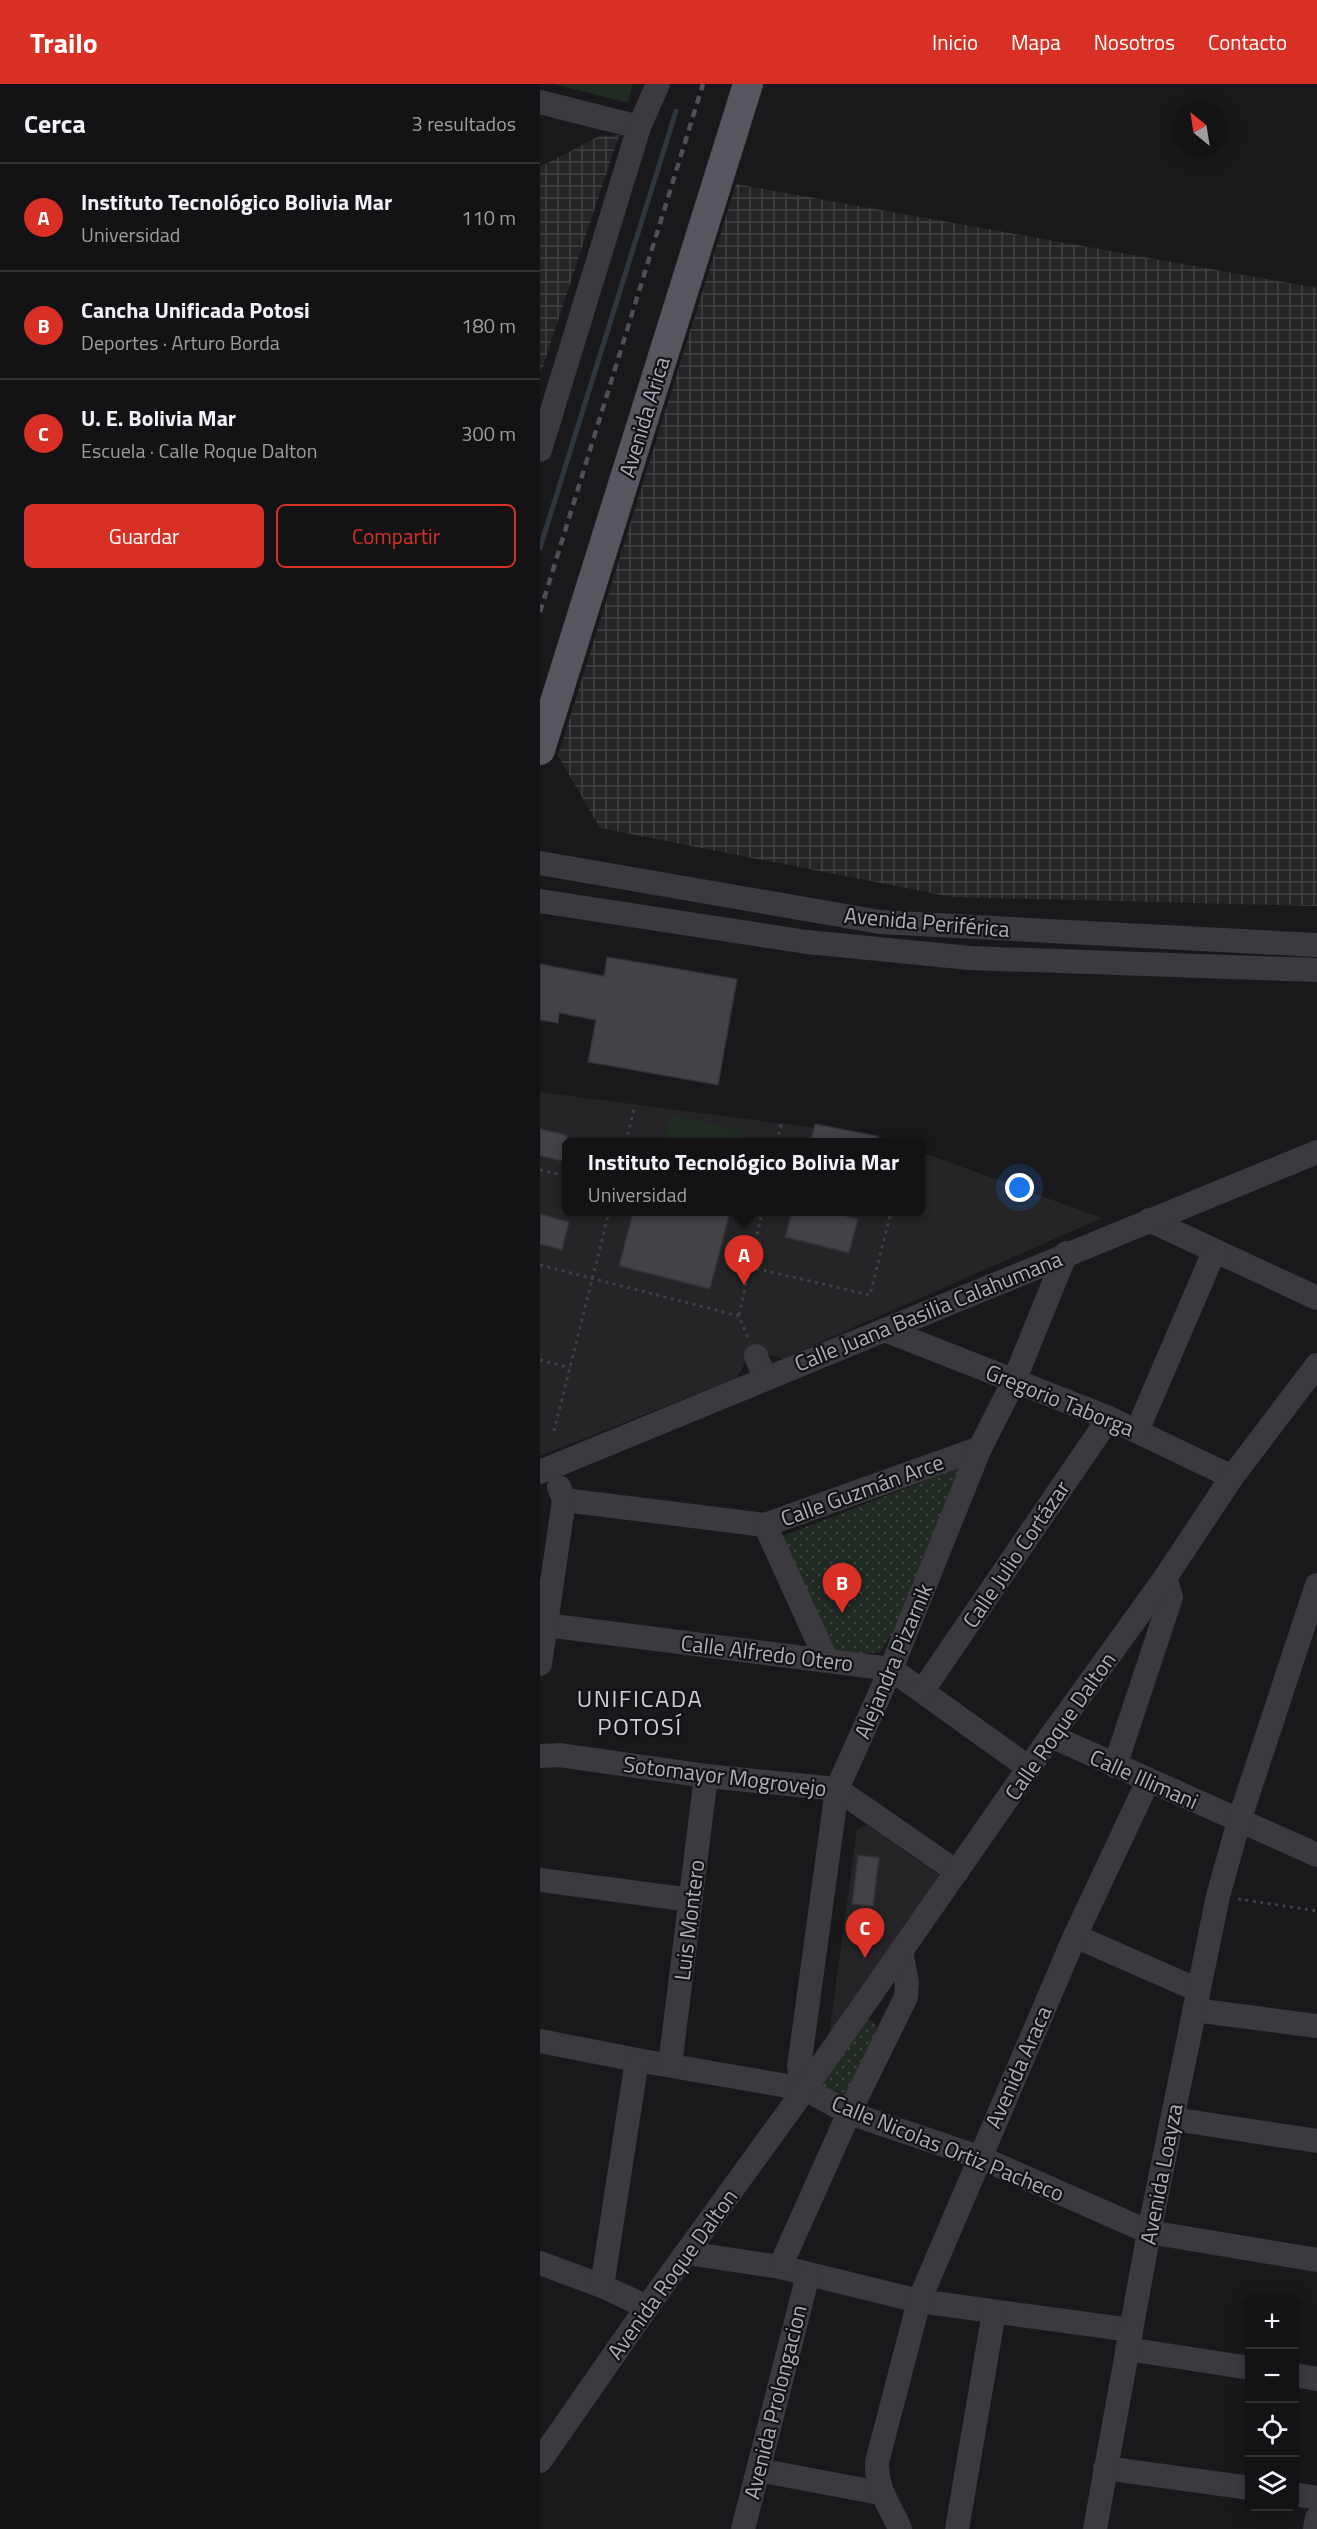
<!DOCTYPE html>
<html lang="es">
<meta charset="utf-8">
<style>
:root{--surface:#131214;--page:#202022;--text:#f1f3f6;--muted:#9d9ea0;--line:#323234;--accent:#d93025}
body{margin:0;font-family:"Titillium Web",sans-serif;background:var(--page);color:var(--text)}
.controls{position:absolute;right:18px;bottom:18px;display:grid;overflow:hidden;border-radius:9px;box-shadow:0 3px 15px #0003}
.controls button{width:54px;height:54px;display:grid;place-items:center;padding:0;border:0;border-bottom:2px solid var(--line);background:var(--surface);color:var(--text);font:30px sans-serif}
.compass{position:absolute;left:633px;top:18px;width:54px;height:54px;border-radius:50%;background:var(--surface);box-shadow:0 3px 15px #0003;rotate:330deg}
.you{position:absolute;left:480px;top:1104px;width:21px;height:21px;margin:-15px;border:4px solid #fff;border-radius:50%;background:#1a73e8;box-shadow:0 0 0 9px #1a73e833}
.badge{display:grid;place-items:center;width:39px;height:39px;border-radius:50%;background:var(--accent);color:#fff;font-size:20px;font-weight:700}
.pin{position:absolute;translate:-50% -50px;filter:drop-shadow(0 2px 3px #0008)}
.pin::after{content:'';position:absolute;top:32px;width:21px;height:18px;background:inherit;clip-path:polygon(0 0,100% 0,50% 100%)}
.popup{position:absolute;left:22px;top:1054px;width:363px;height:78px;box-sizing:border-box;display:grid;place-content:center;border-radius:9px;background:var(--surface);filter:drop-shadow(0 2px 4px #0005);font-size:20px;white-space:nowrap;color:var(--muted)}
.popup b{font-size:22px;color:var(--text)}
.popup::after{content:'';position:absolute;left:50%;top:100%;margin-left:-12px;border:12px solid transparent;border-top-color:var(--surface)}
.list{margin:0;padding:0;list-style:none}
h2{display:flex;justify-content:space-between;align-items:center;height:78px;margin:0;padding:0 24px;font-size:26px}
h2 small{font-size:20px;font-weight:400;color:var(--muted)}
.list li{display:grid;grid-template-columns:39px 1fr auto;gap:18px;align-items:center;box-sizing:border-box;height:108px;padding:0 24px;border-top:2px solid var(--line)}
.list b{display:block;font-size:22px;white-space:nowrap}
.list p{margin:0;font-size:20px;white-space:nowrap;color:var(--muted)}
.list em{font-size:20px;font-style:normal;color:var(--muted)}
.actions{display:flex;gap:12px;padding:18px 24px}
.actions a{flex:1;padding:14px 0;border:2px solid var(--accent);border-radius:9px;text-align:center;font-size:21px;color:var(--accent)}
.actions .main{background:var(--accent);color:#fff}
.icon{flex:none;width:33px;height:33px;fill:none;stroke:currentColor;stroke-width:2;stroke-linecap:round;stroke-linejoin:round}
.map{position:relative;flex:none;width:777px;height:2445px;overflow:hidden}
header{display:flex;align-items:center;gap:36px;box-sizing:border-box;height:84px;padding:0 30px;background:var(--accent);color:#fff}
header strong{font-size:28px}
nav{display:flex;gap:33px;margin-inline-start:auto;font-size:21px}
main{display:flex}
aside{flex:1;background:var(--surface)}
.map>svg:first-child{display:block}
.built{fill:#252427}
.industrial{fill:url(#industrial-grid)}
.grass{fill:#222a24}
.park{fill:url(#park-dots)}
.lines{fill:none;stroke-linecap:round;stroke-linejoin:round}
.stream{stroke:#2f363e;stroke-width:5}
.building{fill:#434347;stroke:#333236;stroke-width:1.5}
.path{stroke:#404146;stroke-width:3;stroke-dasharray:3 4.5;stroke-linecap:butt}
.minor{stroke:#3a3a3f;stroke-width:24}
.major{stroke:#56575e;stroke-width:30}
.rail{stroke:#4f5056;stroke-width:4.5;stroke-dasharray:8 6;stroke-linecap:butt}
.labels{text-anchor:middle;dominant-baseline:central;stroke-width:4.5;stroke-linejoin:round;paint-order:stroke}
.street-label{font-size:22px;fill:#abaeba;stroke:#141315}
.neighbourhood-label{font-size:24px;letter-spacing:1.5px;fill:#ccced6;stroke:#141315}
</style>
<header>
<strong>Trailo</strong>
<nav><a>Inicio</a><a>Mapa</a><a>Nosotros</a><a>Contacto</a></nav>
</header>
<main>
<aside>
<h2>Cerca<small>3 resultados</small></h2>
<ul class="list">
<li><span class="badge">A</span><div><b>Instituto Tecnológico Bolivia Mar</b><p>Universidad</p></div><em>110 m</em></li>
<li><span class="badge">B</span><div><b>Cancha Unificada Potosi</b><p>Deportes · Arturo Borda</p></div><em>180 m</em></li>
<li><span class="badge">C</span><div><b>U. E. Bolivia Mar</b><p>Escuela · Calle Roque Dalton</p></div><em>300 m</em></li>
</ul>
<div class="actions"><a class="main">Guardar</a><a>Compartir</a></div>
</aside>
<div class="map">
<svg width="777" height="2445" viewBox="0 0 777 2445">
<defs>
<pattern id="industrial-grid" width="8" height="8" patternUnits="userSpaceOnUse" patternTransform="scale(1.5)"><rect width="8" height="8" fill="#252427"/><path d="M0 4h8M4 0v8" fill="none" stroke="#424144"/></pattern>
<pattern id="park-dots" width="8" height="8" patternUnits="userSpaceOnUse" patternTransform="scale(1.5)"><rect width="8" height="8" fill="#222a24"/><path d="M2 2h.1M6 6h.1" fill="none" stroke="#3f4642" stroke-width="1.8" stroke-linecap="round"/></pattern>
</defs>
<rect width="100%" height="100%" fill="#19181a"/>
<g class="built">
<polygon points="0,1008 338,1052 355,1058 27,1058 27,1128 381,1128 381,1068 562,1134 242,1275 224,1269 206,1277 197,1294 0,1372"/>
<polygon points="327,1741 406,1796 289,1952 317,1745"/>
</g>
<g class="industrial">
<polygon points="79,51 0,291 0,83 59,52"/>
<polygon points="196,100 777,204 777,822 412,813 60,744 18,672"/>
</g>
<g class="grass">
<polygon points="14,0 93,0 88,19"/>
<polygon points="130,1030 206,1048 203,1058 124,1058"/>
</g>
<g class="park">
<polygon points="423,1382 367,1540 348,1554 341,1568 291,1573 240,1453"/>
<polygon points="330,1935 337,1943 310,2014 288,2012 282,2000 325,1936"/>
</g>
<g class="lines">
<polyline class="stream" points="0,464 136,27"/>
</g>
<g class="building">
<polygon points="67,873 197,895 178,1001 48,978 56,936 19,929 18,939 0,936 0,880 64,892"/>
<polygon points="275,1040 337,1052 336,1059 270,1059"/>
<polygon points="0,1045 27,1051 27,1078 0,1072"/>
<polygon points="93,1128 190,1128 170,1205 79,1182"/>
<polygon points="252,1128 291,1128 318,1135 309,1169 245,1153"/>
<polygon points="0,1130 29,1138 22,1166 0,1160"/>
<polygon points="318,1771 339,1774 333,1822 312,1820"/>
</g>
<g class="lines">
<g class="path">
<polyline points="86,1058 95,1021"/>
<polyline points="237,1058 241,1040"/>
<polyline points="0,1086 27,1092"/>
<polyline points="0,1181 199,1232 208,1254"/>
<polyline points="209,1183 330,1211 351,1128"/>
<polyline points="199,1231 222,1128"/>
<polyline points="0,1276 30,1284"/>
<polyline points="14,1347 69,1128"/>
<polyline points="698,1815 777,1827"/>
</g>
<g class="minor">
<polyline points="0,18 99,43"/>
<polyline points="0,366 99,43 118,0"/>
<polyline points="0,779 340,838 777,861"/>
<polyline points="0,817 267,858 430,874 777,886"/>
<polyline points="609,1136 777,1214"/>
<polyline points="345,1246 569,1334 692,1393"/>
<polyline points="216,1272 225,1294"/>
<polyline points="597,1347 674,1168"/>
<polyline points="0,1388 777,1068"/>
<polyline points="24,1416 225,1441 440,1364"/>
<polyline points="225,1441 287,1577"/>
<polyline points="6,1541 351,1585 489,1684"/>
<polyline points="0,1580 24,1416 19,1403"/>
<polyline points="383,1606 569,1334"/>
<polyline points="511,1652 777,1771"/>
<polyline points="0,1672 19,1671 166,1692 297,1705 417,1788"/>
<polyline points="575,1682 631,1513 625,1494"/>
<polyline points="0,1796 151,1816"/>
<polyline points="535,1852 658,1906"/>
<polyline points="654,1926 777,1942"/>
<polyline points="0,1957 97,1976 265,2005 309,2029 439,2073 609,2148 777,2176"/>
<polyline points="130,1981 166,1692"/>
<polyline points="265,2005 259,1983 297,1705 351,1585 440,1364 474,1297 526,1169"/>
<polyline points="633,2035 777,2057"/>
<polyline points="147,2169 240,2183 379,2217 591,2246"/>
<polyline points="0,2179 62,2202 107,2223"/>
<polyline points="240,2183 309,2029 366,1913 367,1899 361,1867"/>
<polyline points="62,2202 97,1976"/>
<polyline points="587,2265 710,2284"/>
<polyline points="754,2291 777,2295"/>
<polyline points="0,2377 107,2223 265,2005 511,1652 625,1494 692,1393 777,1281"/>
<polyline points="565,2384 710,2404"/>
<polyline points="218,2386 340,2409"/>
<polyline points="754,2410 777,2414"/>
<polyline points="203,2445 268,2191"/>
<path d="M360,2445C350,2421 336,2406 337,2378L379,2217L535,1852L608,1697"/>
<polyline points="417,2445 454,2228"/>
<polyline points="555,2445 609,2148 678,1812 699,1737 777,1501"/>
<polyline points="775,2445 777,2434"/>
</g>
<polyline class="major" points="0,666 208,0"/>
<polyline class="rail" points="0,528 163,0"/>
</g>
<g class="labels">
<g class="street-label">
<text transform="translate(104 333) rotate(-73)">Avenida Arica</text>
<text transform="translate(387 838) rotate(5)">Avenida Periférica</text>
<text transform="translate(388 1227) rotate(-22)">Calle Juana Basilia Calahumana</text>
<text transform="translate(520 1316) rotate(22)">Gregorio Taborga</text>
<text transform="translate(322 1406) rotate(-20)">Calle Guzmán Arce</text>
<text transform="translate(476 1470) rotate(-56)">Calle Julio Cortázar</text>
<text transform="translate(227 1569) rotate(7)">Calle Alfredo Otero</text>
<text transform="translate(353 1577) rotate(-67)">Alejandra Pizarnik</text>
<text transform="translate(520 1642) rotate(-55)">Calle Roque Dalton</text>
<text transform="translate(185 1692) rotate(7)">Sotomayor Mogrovejo</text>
<text transform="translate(604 1695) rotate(24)">Calle Illimani</text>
<text transform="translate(149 1836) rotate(-83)">Luis Montero</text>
<text transform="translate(478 1983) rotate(-66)">Avenida Araca</text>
<text transform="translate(408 2064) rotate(22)">Calle Nicolas Ortiz Pacheco</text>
<text transform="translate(621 2090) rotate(-79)">Avenida Loayza</text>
<text transform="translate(132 2190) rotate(-54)">Avenida Roque Dalton</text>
<text transform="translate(235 2318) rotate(-76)">Avenida Prolongacion</text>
</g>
<g class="neighbourhood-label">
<text x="100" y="1614">UNIFICADA<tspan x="100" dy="28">POTOSÍ</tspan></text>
</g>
</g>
</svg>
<div class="controls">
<button>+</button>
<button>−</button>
<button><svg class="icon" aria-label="locate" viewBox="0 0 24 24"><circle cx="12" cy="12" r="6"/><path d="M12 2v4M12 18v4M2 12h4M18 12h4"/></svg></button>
<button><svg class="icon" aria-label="layers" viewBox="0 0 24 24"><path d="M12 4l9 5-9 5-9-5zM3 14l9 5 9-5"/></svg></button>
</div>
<svg class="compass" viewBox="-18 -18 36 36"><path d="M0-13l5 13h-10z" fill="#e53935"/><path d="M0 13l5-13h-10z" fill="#9d9ea0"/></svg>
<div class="you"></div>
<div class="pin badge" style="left:204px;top:1201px">A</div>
<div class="popup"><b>Instituto Tecnológico Bolivia Mar</b>Universidad</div>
<div class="pin badge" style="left:302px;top:1529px">B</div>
<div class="pin badge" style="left:325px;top:1874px">C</div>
</div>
</main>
